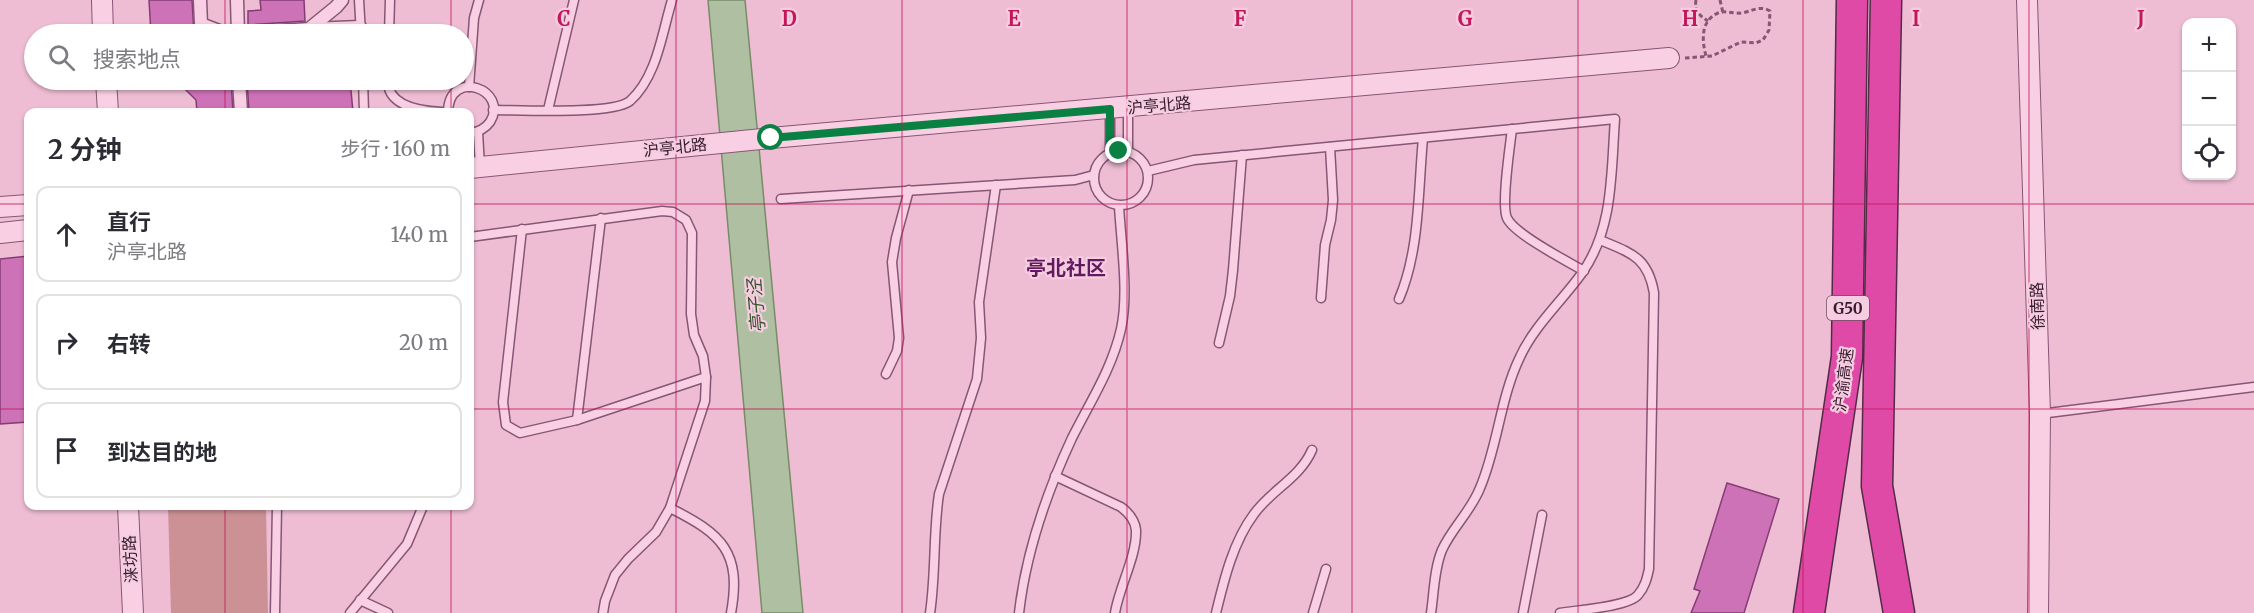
<!DOCTYPE html>
<html lang="zh">
<meta charset="utf-8">
<style>
:root{--surface:#fff;--page:#f7f7f7;--text:#2b2b33;--muted:#7c7c81;--line:#e1e1e2}
body{margin:0;font-family:Merriweather,"Noto Sans SC",serif;background:var(--page);color:var(--text)}
.controls{position:absolute;right:18px;top:18px;display:grid;overflow:hidden;border-radius:12px;box-shadow:0 2px 4px #0004}
.controls button{width:54px;height:54px;display:grid;place-items:center;padding:0;border:0;border-bottom:2px solid var(--line);background:var(--surface);color:var(--text);font:30px sans-serif}
.stop{position:absolute;width:18px;height:18px;margin:-14px;border:4px solid #0b8043;border-radius:50%;background:#fff}
.stop.end{background:#0b8043;border-color:#fff;box-shadow:0 2px 6px #0008}
.list{margin:0;padding:0;list-style:none}
h2{display:flex;justify-content:space-between;align-items:center;height:78px;margin:0;padding:0 24px;font-size:26px}
h2 small{font-size:20px;font-weight:400;color:var(--muted)}
.list li{display:grid;grid-template-columns:39px 1fr auto;gap:18px;align-items:center;box-sizing:border-box;height:96px;margin:0 12px 12px;padding:0 12px;border:2px solid var(--line);border-radius:12px}
.list b{display:block;font-size:22px;white-space:nowrap}
.list p{margin:0;font-size:20px;white-space:nowrap;color:var(--muted)}
.list em{font-size:20px;font-style:normal;color:var(--muted)}
.icon{flex:none;width:33px;height:33px;fill:none;stroke:currentColor;stroke-width:2;stroke-linecap:round;stroke-linejoin:round}
.map{position:relative;flex:none;width:2254px;height:613px;overflow:hidden}
.search{position:absolute;background:var(--surface);box-shadow:0 2px 4px #0004;left:24px;top:24px;width:450px;height:66px;display:flex;align-items:center;gap:15px;box-sizing:border-box;padding:0 21px;border-radius:33px;color:var(--muted);font-size:22px}
.panel{position:absolute;background:var(--surface);box-shadow:0 2px 4px #0004;left:24px;top:108px;width:450px;height:402px;border-radius:12px}
.map>svg:first-child{display:block}
.green{fill:#cc9195}
.water{fill:#afbfa1;stroke:#788c68;stroke-width:1.5}
.building{fill:#cd72b7;stroke:#853c75;stroke-width:1.5}
.lines{fill:none;stroke-linecap:round;stroke-linejoin:round}
.service-casing{stroke:#865675;stroke-width:11}
.pedestrian-casing{stroke:#865675;stroke-width:15}
.tertiary-casing{stroke:#865675;stroke-width:22}
.motorway-casing{stroke:#532b47;stroke-width:33}
.path{stroke:#865675;stroke-width:3;stroke-dasharray:4.5 3;stroke-linecap:butt}
.service{stroke:#f9d0e3;stroke-width:8}
.pedestrian{stroke:#f9d0e3;stroke-width:12}
.tertiary{stroke:#f9d0e3;stroke-width:20}
.motorway{stroke:#e04aa7;stroke-width:30}
.route{stroke:#0b8043;stroke-width:8}
.grid{fill:none;stroke:#c2185b;stroke-width:1.5;stroke-opacity:0.55}
.labels{text-anchor:middle;dominant-baseline:central;stroke-width:4.5;stroke-linejoin:round;paint-order:stroke}
.shield{fill:#f5cce0;stroke:#6f5063;stroke-width:1.5}
.shield-label{font-size:15px;font-weight:bold;fill:#351b2d}
.street-label{font-size:16px;fill:#351b2d;stroke:#f5cce0}
.water-label{font-size:18px;font-style:italic;fill:#34552a;stroke:#f5cce0}
.quarter-label{font-size:20px;font-weight:bold;fill:#621a5f;stroke:#f5cce0}
.grid-label{font-size:20px;text-anchor:middle;font-weight:bold;fill:#c2185b;stroke:#f5cce0;stroke-width:4.5;stroke-linejoin:round;paint-order:stroke}
</style>
<div class="map">
<svg width="2254" height="613" viewBox="0 0 2254 613">
<rect width="100%" height="100%" fill="#eebdd4"/>
<polygon class="green" points="168,506 266,506 268,613 171,613"/>
<polygon class="water" points="708,0 745,0 803,613 762,613"/>
<g class="building">
<polygon points="149,0 192,0 194,34 151,34"/>
<polygon points="260,0 304,0 305,21 248,25 248,11 261,10"/>
<polygon points="176,80 231,80 233,112 197,112 196,100"/>
<polygon points="247,80 350,80 353,112 249,112"/>
<polygon points="28,256 28,422 0,424 0,259"/>
<polygon points="1727,483 1779,499 1744,613 1691,613 1700,591 1694,589"/>
</g>
<g class="lines">
<defs>
<g id="service">
<polyline points="359,0 361,34"/>
<polyline points="389,34 390,0"/>
<polyline points="363,80 364,112"/>
<path d="M388,80C387,107 421,111 442,112"/>
<polyline points="469,87 474,18 479,0"/>
<polyline points="1110,109 1110,153"/>
<path d="M493,110C519,110 613,115 630,101C657,77 662,33 672,0"/>
<polyline points="548,110 574,0"/>
<path d="M448,112C449,67 510,90 490,122C485,129 478,132 470,133"/>
<path d="M1512,129C1510,146 1501,205 1507,218C1514,234 1567,261 1584,271"/>
<polyline points="478,132 480,167"/>
<circle cx="1121" cy="178" r="27"/>
<polyline points="1128,151 1128,107"/>
<path d="M1148,171L1194,160L1615,119C1611,171 1614,228 1582,273C1562,301 1534,326 1520,357C1500,398 1498,446 1480,488C1471,511 1452,528 1442,550C1434,569 1434,593 1431,613"/>
<polyline points="781,199 1075,180 1094,175"/>
<polyline points="522,229 503,402 506,425 520,433 577,420 706,377"/>
<polyline points="470,237 662,211 673,212 686,220 692,233 691,314 694,335 703,356 706,377 705,401 670,508 656,532 628,559 615,575 605,601 603,613"/>
<polyline points="1321,298 1325,245 1331,220 1333,200 1330,147"/>
<path d="M1399,299C1420,250 1418,191 1423,138"/>
<polyline points="1219,343 1230,296 1233,270 1242,155"/>
<polyline points="886,374 897,351 899,338 892,262 896,238 909,190"/>
<polyline points="2040,414 2254,387"/>
<polyline points="577,420 601,218"/>
<path d="M1055,476L1121,507C1129,513 1135,520 1136,530C1137,556 1119,587 1115,613"/>
<path d="M670,508C722,534 742,552 731,613"/>
<polyline points="360,600 388,613"/>
<polyline points="275,613 277,506"/>
<polyline points="350,613 407,544 423,506"/>
<path d="M930,613C936,573 933,533 939,494L977,379L981,338L979,302L996,185"/>
<path d="M1019,613C1026,552 1046,494 1072,438C1090,402 1112,369 1121,329C1129,293 1121,243 1119,206"/>
<path d="M1216,613C1224,580 1233,542 1254,514C1271,490 1300,478 1312,450"/>
<polyline points="1313,613 1326,569"/>
<polyline points="1523,613 1542,515"/>
<path d="M1560,613C1577,610 1628,607 1638,595C1645,587 1647,578 1649,569L1654,293C1648,257 1631,253 1600,240"/>
</g>
<g id="pedestrian">
<polyline points="200,0 201,24 227,34"/>
<polyline points="237,0 238,34"/>
<polyline points="309,29 360,27"/>
<polyline points="238,34 309,29 336,7 342,0"/>
<polyline points="239,80 241,112"/>
</g>
<g id="tertiary">
<polyline points="102,0 103,34"/>
<polyline points="2027,0 2040,414 2038,613"/>
<polyline points="106,80 108,112"/>
<polyline points="470,168 771,138 1669,58"/>
<polyline points="0,207 28,205"/>
<polyline points="0,233 28,230"/>
<polyline points="128,506 133,613"/>
</g>
<g id="motorway">
<polyline points="1886,0 1877,486 1899,613"/>
<polyline points="1809,613 1847,357 1852,0"/>
</g>
</defs>
<use href="#service" class="service-casing"/>
<use href="#pedestrian" class="pedestrian-casing"/>
<use href="#tertiary" class="tertiary-casing"/>
<use href="#motorway" class="motorway-casing"/>
<g class="path">
<path d="M1696,0C1694,12 1699,15 1708,21"/>
<polyline points="1720,0 1723,13"/>
<path d="M1685,58L1712,56L1741,42L1756,43L1763,40L1769,30L1770,11C1761,5 1752,11 1742,13C1734,14 1725,10 1718,13C1700,21 1702,41 1706,56"/>
</g>
<use href="#service" class="service"/>
<use href="#pedestrian" class="pedestrian"/>
<use href="#tertiary" class="tertiary"/>
<use href="#motorway" class="motorway"/>
</g>
<g class="lines">
<polyline class="route" points="771,138 1110,109 1110,153 1119,151"/>
</g>
<path class="grid" d="M225,0V34M451,0V34M676,0V613M902,0V613M1127,0V613M1352,0V613M1578,0V613M1803,0V613M2029,0V613M225,80V112M451,80V112M0,204H28M470,204H2254M0,409H28M470,409H2254M225,506V613M451,506V613"/>
<g class="labels">
<rect class="shield" x="1827" y="296" width="42" height="24" rx="4.5"/>
<g class="shield-label">
<text x="1848" y="308">G50</text>
</g>
<g class="street-label">
<text transform="translate(1159 105) rotate(-5)">沪亭北路</text>
<text transform="translate(675 147) rotate(-6)">沪亭北路</text>
<text transform="translate(2037 306) rotate(-92)">徐南路</text>
<text transform="translate(1843 380) rotate(-83)">沪渝高速</text>
<text transform="translate(130 559) rotate(-93)">涞坊路</text>
</g>
<g class="water-label">
<text transform="translate(756 306) rotate(-95)">亭子泾</text>
</g>
<g class="quarter-label">
<text x="1066" y="267">亭北社区</text>
</g>
</g>
<g class="grid-label">
<text x="564" y="26">C</text>
<text x="789" y="26">D</text>
<text x="1014" y="26">E</text>
<text x="1240" y="26">F</text>
<text x="1465" y="26">G</text>
<text x="1690" y="26">H</text>
<text x="1916" y="26">I</text>
<text x="2141" y="26">J</text>
</g>
</svg>
<div class="controls">
<button>+</button>
<button>−</button>
<button><svg class="icon" aria-label="locate" viewBox="0 0 24 24"><circle cx="12" cy="12" r="6"/><path d="M12 2v4M12 18v4M2 12h4M18 12h4"/></svg></button>
</div>
<div class="stop" style="left:771px;top:138px"></div>
<div class="stop end" style="left:1119px;top:151px"></div>
<div class="search"><svg class="icon" aria-label="search" viewBox="0 0 24 24"><circle cx="10" cy="10" r="6"/><path d="M15 15l6 6"/></svg>搜索地点</div>
<section class="panel">
<h2>2 分钟<small>步行 · 160 m</small></h2>
<ul class="list">
<li><svg class="icon" aria-label="ahead" viewBox="0 0 24 24"><path d="M12 20V5M6 11l6-6 6 6"/></svg><div><b>直行</b><p>沪亭北路</p></div><em>140 m</em></li>
<li><svg class="icon" aria-label="right" viewBox="0 0 24 24"><path d="M7 20v-9h11M14 6l5 5-5 5"/></svg><div><b>右转</b></div><em>20 m</em></li>
<li><svg class="icon" aria-label="arrive" viewBox="0 0 24 24"><path d="M6 21V4h12l-3 4 3 4H6"/></svg><div><b>到达目的地</b></div></li>
</ul>
</section>
</div>
